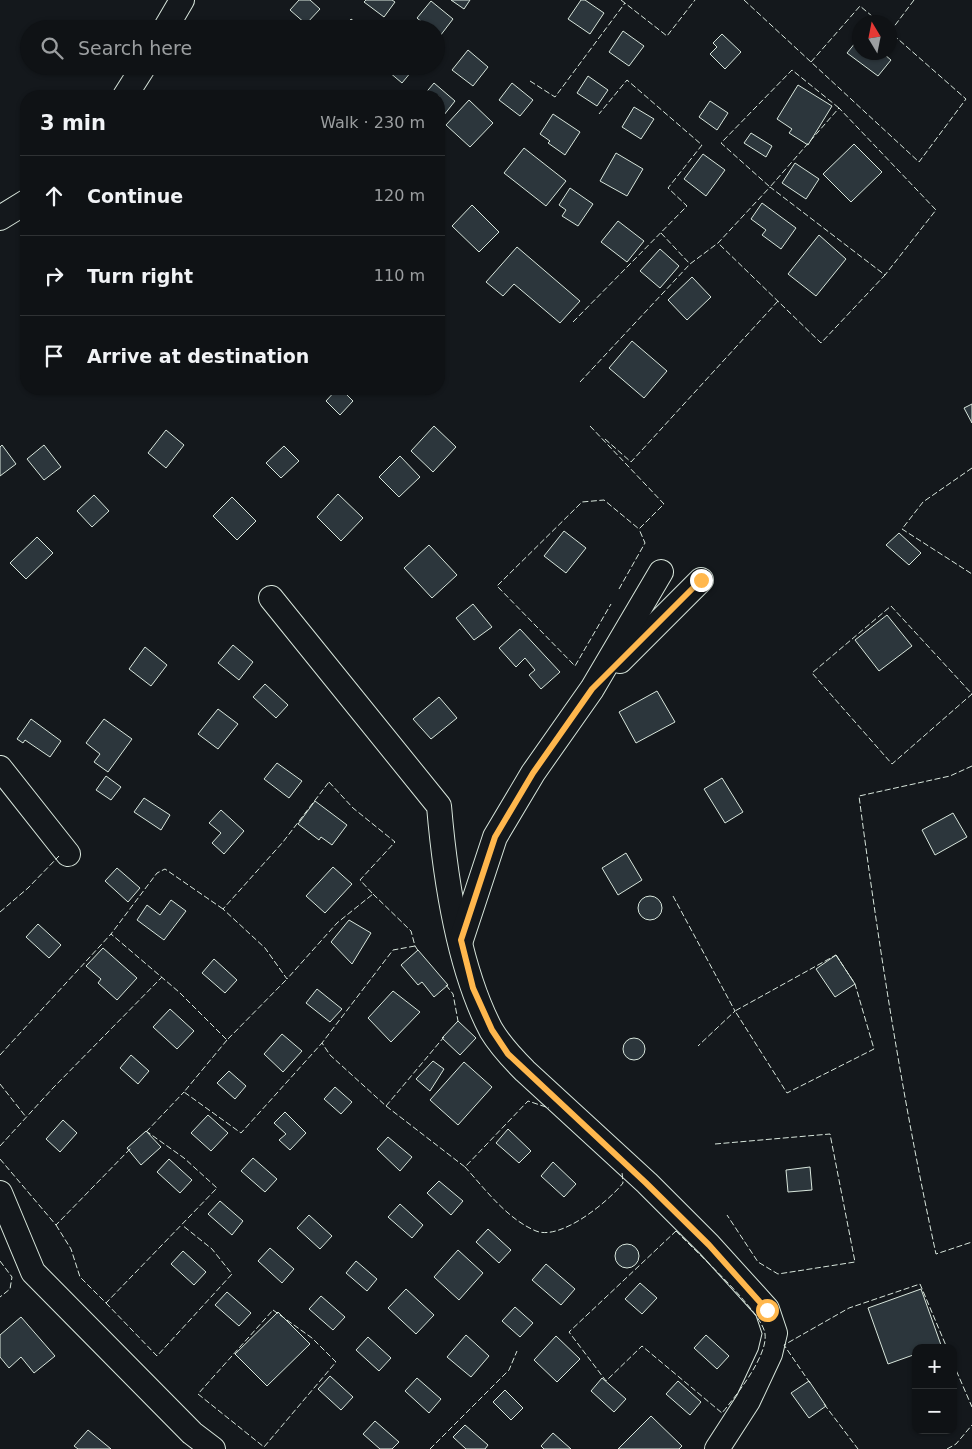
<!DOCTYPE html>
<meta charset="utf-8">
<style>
:root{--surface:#0f1215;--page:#181b1e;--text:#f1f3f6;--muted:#9b9ea0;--line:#2f3234}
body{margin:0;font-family:"DejaVu Sans",sans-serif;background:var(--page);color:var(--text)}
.controls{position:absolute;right:15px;bottom:15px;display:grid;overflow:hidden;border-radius:10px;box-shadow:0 1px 4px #0004}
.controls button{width:45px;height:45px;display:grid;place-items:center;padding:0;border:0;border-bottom:1px solid var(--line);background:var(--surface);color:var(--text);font:25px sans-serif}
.compass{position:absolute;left:852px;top:15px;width:45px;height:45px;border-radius:50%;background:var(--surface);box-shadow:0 1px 4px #0004;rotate:350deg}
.stop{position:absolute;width:15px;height:15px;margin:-11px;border:4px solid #ffb74d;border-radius:50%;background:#fff}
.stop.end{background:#ffb74d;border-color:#fff;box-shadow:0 1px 5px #0008}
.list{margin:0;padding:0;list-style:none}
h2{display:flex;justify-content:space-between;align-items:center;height:65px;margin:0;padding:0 20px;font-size:21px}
h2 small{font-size:16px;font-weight:400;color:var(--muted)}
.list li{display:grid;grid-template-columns:32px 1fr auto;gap:15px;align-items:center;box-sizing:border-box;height:80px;padding:0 20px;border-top:1px solid var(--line)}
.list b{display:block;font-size:19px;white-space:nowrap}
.list em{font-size:16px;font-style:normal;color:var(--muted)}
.icon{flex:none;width:28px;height:28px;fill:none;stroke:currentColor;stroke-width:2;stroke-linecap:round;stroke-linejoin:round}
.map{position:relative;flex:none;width:972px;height:1449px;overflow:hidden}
.search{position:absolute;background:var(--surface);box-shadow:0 1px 4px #0004;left:20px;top:20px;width:425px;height:55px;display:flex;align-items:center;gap:12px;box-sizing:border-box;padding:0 18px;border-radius:28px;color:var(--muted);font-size:19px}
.panel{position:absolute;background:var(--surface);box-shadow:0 1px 4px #0004;left:20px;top:90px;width:425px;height:305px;border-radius:20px}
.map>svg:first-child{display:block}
.building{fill:#2c363c;stroke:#d8e6dc}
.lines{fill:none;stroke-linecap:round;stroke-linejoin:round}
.street-casing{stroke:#d8e6dc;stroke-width:26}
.street{stroke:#14181c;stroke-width:24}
.fence{stroke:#d8e6dc;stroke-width:1;stroke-dasharray:6 2.5;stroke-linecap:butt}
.route{stroke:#ffb74d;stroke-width:6}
</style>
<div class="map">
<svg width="972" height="1449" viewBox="0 0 972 1449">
<rect width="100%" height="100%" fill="#14181c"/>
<g class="building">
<polygon points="299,0 310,0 320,9 306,24 290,10"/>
<polygon points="366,0 392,0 395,2 384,17 364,2"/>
<polygon points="451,0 470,0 464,9"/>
<polygon points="581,0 585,0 604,13 590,34 568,19"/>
<polygon points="431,1 453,19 440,36 436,34 436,29 430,29 417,18"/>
<polygon points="351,19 364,29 344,29"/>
<polygon points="623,31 644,46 629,66 609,52"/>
<polygon points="722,34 741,52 725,69 710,54 717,47 713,43"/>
<polygon points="860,37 860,52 887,52 885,55 891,60 878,76 847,53"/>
<polygon points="468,50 488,67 473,86 452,70"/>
<polygon points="382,66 416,66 402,83"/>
<polygon points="588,76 608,90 597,106 577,93"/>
<polygon points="434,83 455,101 440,120 439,96 423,96"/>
<polygon points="512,83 533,100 520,116 499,100"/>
<polygon points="798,85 832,106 808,145 789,133 792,129 777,119"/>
<polygon points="469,100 493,123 470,147 446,125"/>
<polygon points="710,101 728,113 717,130 699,117"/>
<polygon points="634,107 654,119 641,139 622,127"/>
<polygon points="553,114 580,132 565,155 548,143 550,141 540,134"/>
<polygon points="751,133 772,146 766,157 744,143"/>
<polygon points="854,144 882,172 851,202 823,174"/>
<polygon points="524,148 566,181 546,206 504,173"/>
<polygon points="616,153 643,169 627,196 600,181"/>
<polygon points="703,154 725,170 706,196 684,179"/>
<polygon points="795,163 819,179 806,199 782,183"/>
<polygon points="570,188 593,204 578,226 562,216 566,210 559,205"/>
<polygon points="762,203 796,228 781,249 762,235 766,230 751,219"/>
<polygon points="472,205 499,232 479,252 452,226"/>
<polygon points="618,221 644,241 627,262 601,242"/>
<polygon points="819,235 846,259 816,296 788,274"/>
<polygon points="517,247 580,301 560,323 514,284 503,296 486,282"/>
<polygon points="660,249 679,266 660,288 640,271"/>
<polygon points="692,277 711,297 687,320 668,300"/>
<polygon points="632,341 667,371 644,398 609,368"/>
<polygon points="337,389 341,389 353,401 340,415 326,401"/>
<polygon points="972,404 972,423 964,408"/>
<polygon points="434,426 456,447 433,472 411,451"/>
<polygon points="166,430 184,445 166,468 148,453"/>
<polygon points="2,445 16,464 0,476 0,447"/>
<polygon points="44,445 61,467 44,480 27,459"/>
<polygon points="284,446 299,461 281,478 266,463"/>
<polygon points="400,456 420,477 399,497 379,477"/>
<polygon points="338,494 363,518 341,541 317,517"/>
<polygon points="94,495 109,511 92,527 77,511"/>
<polygon points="232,497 256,521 237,540 213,516"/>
<polygon points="564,531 586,548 566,573 544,556"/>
<polygon points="899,533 921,553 909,565 886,545"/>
<polygon points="37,537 53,553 26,579 10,563"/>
<polygon points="429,545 457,575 432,598 404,568"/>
<polygon points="473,604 492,627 474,640 456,618"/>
<polygon points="887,615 912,646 879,671 855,640"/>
<polygon points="520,629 560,672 541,689 529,675 535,670 525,658 516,667 499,648"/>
<polygon points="233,645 253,662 239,680 218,663"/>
<polygon points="145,647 167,665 151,686 129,669"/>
<polygon points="265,684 288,705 276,718 253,697"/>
<polygon points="657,691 675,722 636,743 619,712"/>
<polygon points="439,697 457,718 431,739 413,719"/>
<polygon points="218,709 238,724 218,749 198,734"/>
<polygon points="31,719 61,741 50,757 25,740 23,743 17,739"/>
<polygon points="104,719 132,739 108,772 94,762 100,754 86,743"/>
<polygon points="277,763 302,781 289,798 264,779"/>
<polygon points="106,776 121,787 111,800 96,790"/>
<polygon points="722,778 743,812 725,823 704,789"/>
<polygon points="144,798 170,815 161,830 134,812"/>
<polygon points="315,801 347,825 332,845 321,837 319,840 298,824"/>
<polygon points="221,810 244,831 224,854 212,843 221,833 209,823"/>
<polygon points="953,813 967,837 935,855 922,830"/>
<polygon points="626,853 642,880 618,895 602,868"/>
<polygon points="333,867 352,884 325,913 306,896"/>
<polygon points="117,868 140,888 128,902 105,881"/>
<circle cx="650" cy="908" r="12"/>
<polygon points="171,900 186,911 164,940 137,920 147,905 160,915"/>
<polygon points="349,920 371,933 352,964 331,942"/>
<polygon points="38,924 61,945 49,958 26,937"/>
<polygon points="103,948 137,978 117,1000 98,983 101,979 86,966"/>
<polygon points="418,950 448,985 434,997 422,982 418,985 401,965"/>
<polygon points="836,955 855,984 835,997 816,969"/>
<polygon points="214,959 237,980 225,993 202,973"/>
<polygon points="317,989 342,1009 330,1022 306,1003"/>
<polygon points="393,991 420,1012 391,1042 368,1018"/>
<polygon points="170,1009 194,1031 177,1049 153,1027"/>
<polygon points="458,1021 476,1038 460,1055 442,1038"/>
<polygon points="282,1034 302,1051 283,1072 264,1054"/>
<circle cx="634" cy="1049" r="11"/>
<polygon points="131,1055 149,1071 138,1084 120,1068"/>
<polygon points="433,1061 444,1069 430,1091 416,1079"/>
<polygon points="464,1062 492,1087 458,1125 430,1100"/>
<polygon points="229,1071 246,1086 235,1099 217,1083"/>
<polygon points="335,1087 352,1102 341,1114 324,1099"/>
<polygon points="285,1112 306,1133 290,1150 279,1140 286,1134 274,1123"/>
<polygon points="208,1115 228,1133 211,1151 191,1133"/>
<polygon points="63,1120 77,1133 60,1152 46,1139"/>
<polygon points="508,1129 531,1151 519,1163 496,1143"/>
<polygon points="146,1131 161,1147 141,1165 127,1148"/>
<polygon points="388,1137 412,1157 400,1171 377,1149"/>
<polygon points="253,1158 277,1179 265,1192 241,1171"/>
<polygon points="169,1159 192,1180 180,1193 157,1172"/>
<polygon points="553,1162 576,1184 564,1197 541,1176"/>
<polygon points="810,1167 812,1190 788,1192 786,1170"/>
<polygon points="439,1181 463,1201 451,1215 427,1193"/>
<polygon points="220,1201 243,1221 232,1235 208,1214"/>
<polygon points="400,1204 423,1225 412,1238 388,1217"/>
<polygon points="309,1215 332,1236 320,1249 297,1228"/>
<polygon points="488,1229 511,1250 499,1263 476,1242"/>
<circle cx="627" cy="1256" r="12"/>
<polygon points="270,1248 294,1269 282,1283 258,1261"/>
<polygon points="458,1250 483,1273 459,1300 434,1277"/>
<polygon points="183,1251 206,1272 194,1285 171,1264"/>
<polygon points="356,1261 377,1279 367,1291 346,1273"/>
<polygon points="546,1264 575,1289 561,1305 532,1280"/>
<polygon points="640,1283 657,1298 642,1314 625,1299"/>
<polygon points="406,1289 434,1315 416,1334 388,1308"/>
<polygon points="921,1289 941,1345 933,1348 916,1348 916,1354 888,1364 868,1308"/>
<polygon points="227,1292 251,1313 239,1326 215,1305"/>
<polygon points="321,1296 345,1317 333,1330 309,1309"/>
<polygon points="515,1307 533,1323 520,1337 502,1321"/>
<polygon points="278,1312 310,1344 267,1386 235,1354"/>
<polygon points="21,1317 55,1356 34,1373 21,1357 9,1368 0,1357 0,1335"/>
<polygon points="466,1335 489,1356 471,1377 447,1357"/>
<polygon points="706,1335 729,1356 717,1369 694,1348"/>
<polygon points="556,1336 580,1359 557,1382 534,1360"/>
<polygon points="368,1337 391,1358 379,1371 356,1350"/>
<polygon points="330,1376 353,1397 341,1410 318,1389"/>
<polygon points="417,1378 441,1399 429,1413 405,1391"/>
<polygon points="602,1378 626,1399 614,1412 591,1391"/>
<polygon points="678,1381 701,1402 690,1415 666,1394"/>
<polygon points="809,1381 826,1406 809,1418 791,1393"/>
<polygon points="505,1390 523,1408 511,1420 493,1402"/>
<polygon points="651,1416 682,1446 679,1449 618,1449"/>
<polygon points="375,1421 399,1442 392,1449 380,1449 363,1434"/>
<polygon points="465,1425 488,1445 485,1449 466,1449 453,1437"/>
<polygon points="88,1430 111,1449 78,1449 74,1446"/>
<polygon points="553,1433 571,1449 544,1449 541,1446"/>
</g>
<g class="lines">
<defs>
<g id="street">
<polyline points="165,29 182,0"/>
<polyline points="125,96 144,66"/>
<polyline points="0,218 26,202"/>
<path d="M271,598L439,806C445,876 458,967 491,1030C500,1045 513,1059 525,1071L647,1183L709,1245L767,1309L775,1333L770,1354L748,1401L717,1449"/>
<polyline points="620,661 701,580"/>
<polyline points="0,768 68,854"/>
<polyline points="461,940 495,837 533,773 592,689 661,572"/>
<polyline points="0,1193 33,1272 192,1433 213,1449"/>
</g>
</defs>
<use href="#street" class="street-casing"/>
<use href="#street" class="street"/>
<g class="fence">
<polyline points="621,0 667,36 695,0"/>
<polyline points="744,0 919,162 966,99 890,32"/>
<polyline points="890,32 914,0"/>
<polyline points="811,62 860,6 879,22"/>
<polyline points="530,81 555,97 625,3"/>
<polyline points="839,108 792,70 721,143 770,187 839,108 936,210 885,275"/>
<polyline points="661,233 690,264"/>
<polyline points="573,322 687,206 668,188 702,145 627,80 599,114"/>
<polyline points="580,382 690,264 718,243 770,187 885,275 821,343 718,243"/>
<polyline points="590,426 664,504 639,529 604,500 582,502 497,586 575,666 611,604"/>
<polyline points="605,439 631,462 778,301"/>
<polyline points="972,468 923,502 902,529 972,574"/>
<polyline points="619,589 645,543 639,529"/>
<polygon points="891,606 972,694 892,764 812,673"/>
<path d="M972,766L950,776L859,796C879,949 903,1102 936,1254L972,1242"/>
<polygon points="329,782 353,808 395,842 360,880 373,894 337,923 287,979 265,948 223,909 283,842"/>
<polyline points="373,894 411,931 415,946 419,952"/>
<polyline points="673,896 735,1011 698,1046"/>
<polyline points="223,909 165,869 157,873 111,934 179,992 227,1040 287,979"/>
<polyline points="0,912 28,888 59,856"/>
<polyline points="415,946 393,950 322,1043 330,1055 386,1106 444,1037"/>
<polygon points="836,955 855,984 874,1049 787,1093 735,1011"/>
<polyline points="446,985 453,994 458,1021 455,1024"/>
<polyline points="227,1040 184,1092 241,1133 322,1043"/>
<polyline points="0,1055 111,934"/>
<polyline points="0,1084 26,1117"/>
<polyline points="386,1106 465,1167 528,1101 549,1108"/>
<polyline points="146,1132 184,1092"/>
<polyline points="715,1144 830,1134 855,1262 778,1274 758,1262 727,1215"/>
<polyline points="0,1146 53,1088 162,977"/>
<polyline points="0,1159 56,1225 131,1148"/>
<path d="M465,1167C485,1189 507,1219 536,1231C561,1241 609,1201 623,1183L622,1172"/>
<polyline points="56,1225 71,1249 80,1277 106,1303 217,1188 184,1158 146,1131"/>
<path d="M676,1231C693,1249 763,1312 765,1334C768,1356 735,1397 722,1413L642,1346L606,1381L569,1332Z"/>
<polyline points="0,1261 12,1277 10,1289 0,1297"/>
<polyline points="106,1303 157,1356 232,1274 212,1249 182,1225"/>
<polygon points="273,1310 312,1338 336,1362 264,1447 198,1394"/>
<polyline points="953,1363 972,1407"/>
<polyline points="810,1383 784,1345 849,1308 920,1284 947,1348"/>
<polyline points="824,1404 858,1449"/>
<polyline points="430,1449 509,1370 517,1351"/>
<polyline points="947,1449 956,1444 972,1425"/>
</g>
</g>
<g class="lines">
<polyline class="route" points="701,580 592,689 533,773 495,837 461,940 473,988 492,1030 508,1054 646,1183 709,1245 767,1310"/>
</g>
</svg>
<div class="controls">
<button>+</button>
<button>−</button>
</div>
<svg class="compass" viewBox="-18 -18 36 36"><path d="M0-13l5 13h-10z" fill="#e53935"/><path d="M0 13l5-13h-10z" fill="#9b9ea0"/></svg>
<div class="stop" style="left:767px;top:1310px"></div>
<div class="stop end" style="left:701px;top:580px"></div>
<div class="search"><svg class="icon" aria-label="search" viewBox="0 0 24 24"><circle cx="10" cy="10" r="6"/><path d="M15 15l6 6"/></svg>Search here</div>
<section class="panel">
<h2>3 min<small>Walk · 230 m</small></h2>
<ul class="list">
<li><svg class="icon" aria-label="ahead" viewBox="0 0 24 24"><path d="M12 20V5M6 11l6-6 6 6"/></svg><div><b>Continue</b></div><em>120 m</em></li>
<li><svg class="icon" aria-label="right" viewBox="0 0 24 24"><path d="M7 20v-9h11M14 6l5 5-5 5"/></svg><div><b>Turn right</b></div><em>110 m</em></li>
<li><svg class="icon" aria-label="arrive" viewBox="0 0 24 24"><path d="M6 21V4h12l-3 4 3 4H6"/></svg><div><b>Arrive at destination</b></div></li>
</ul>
</section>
</div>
